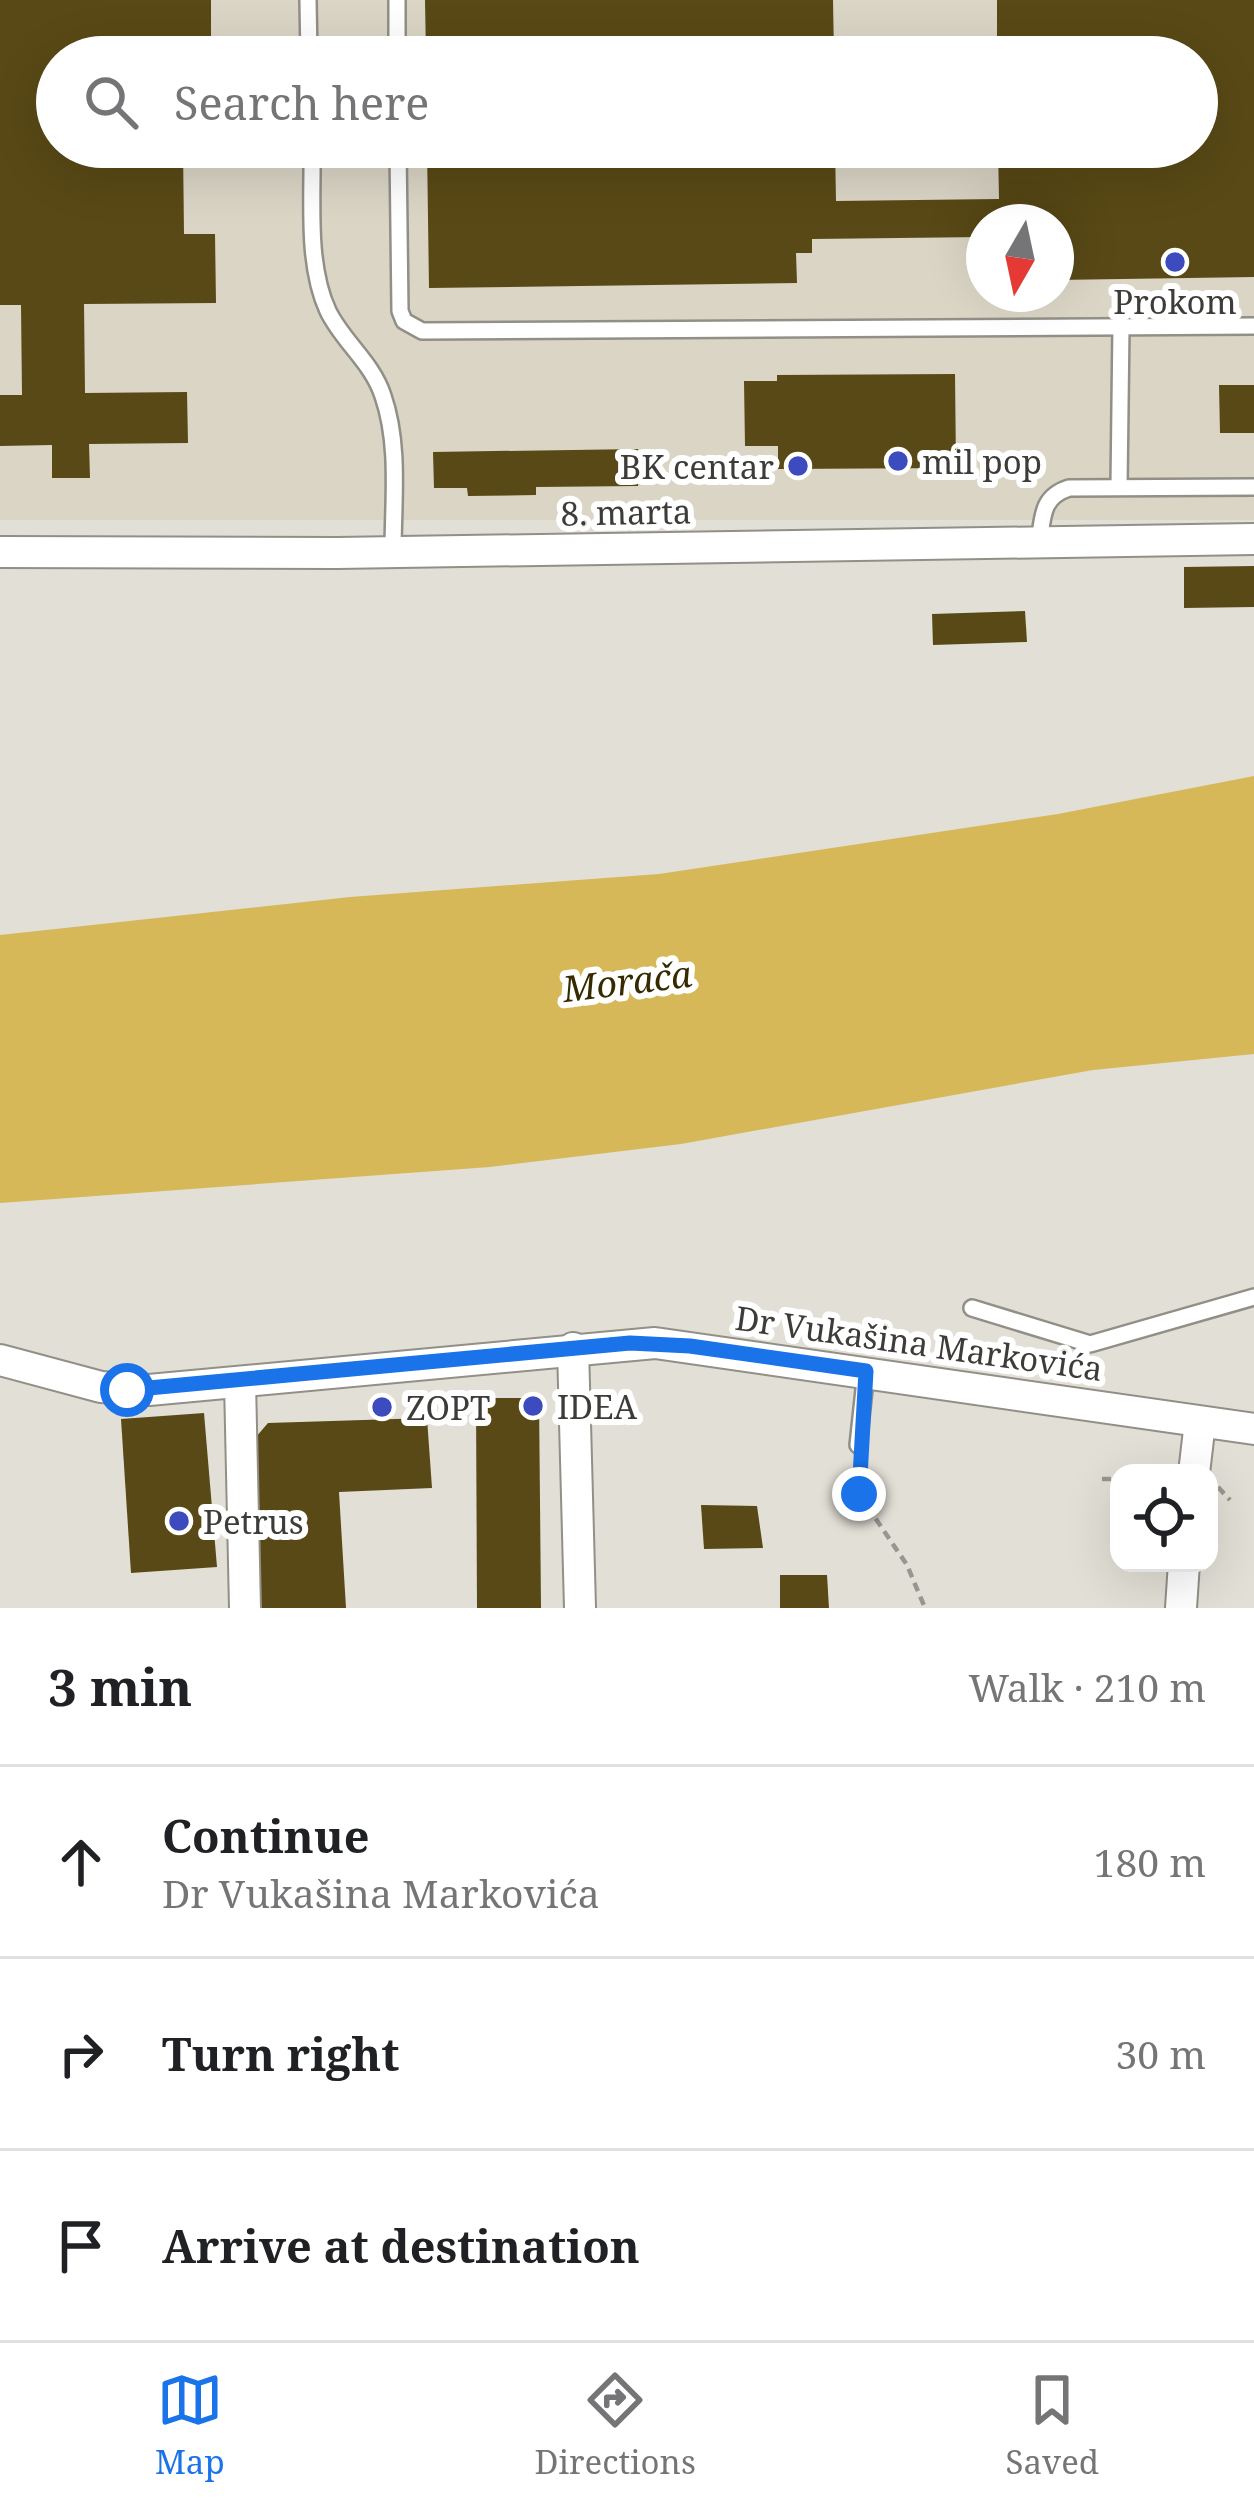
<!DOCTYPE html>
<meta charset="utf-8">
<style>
:root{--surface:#fff;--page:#f2f2f2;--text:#202124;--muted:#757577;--line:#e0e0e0;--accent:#1a73e8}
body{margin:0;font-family:"Noto Serif",serif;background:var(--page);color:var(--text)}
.controls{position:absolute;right:36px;bottom:36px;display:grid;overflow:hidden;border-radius:24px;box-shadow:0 12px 48px #0002}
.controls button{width:108px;height:108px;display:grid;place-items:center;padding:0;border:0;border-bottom:3px solid var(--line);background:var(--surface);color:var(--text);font:60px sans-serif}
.compass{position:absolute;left:966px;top:204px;width:108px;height:108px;border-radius:50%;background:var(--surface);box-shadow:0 12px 48px #0002;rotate:189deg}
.stop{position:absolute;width:36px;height:36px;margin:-27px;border:9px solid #1a73e8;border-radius:50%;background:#fff}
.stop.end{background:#1a73e8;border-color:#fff;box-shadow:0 3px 12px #0008}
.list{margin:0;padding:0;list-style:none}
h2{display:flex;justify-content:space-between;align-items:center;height:156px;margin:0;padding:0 48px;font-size:51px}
h2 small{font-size:39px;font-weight:400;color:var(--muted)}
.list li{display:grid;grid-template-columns:78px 1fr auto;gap:36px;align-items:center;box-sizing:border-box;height:192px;padding:0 48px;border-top:3px solid var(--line)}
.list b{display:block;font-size:45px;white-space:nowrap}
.list p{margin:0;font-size:39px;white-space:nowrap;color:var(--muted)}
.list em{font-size:39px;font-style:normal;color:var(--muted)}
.icon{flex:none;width:66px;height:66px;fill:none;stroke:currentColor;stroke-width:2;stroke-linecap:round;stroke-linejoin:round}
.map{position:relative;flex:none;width:1254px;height:1608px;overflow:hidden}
.search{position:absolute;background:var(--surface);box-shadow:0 12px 48px #0002;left:36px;right:36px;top:36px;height:132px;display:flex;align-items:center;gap:30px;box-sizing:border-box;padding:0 42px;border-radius:66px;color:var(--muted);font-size:45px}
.sheet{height:732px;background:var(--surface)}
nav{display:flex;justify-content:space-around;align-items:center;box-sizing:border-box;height:168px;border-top:3px solid var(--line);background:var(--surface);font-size:33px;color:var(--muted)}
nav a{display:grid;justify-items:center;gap:6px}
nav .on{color:var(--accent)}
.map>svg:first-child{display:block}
.built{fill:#dad5c5;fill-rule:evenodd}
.water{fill:#d6b859}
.building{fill:#594916}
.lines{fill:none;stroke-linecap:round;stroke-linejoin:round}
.service-casing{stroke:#928f87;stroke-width:20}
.minor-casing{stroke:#928f87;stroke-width:34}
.path{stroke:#989690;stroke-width:4.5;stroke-dasharray:9 6;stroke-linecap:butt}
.service{stroke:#fff;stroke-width:15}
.minor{stroke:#fff;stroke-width:30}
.route{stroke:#1a73e8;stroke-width:15}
.poi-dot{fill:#3c4cbf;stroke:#fff;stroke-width:4.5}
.labels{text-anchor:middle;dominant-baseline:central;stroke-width:12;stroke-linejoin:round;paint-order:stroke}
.poi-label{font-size:33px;fill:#3d3c39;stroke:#fff;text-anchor:start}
.street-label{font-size:33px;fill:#3d3c39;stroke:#fff}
.water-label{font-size:36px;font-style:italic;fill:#362a00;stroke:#fff}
</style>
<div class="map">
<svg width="1254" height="1608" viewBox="0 0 1254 1608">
<rect width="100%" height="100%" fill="#e2dfd6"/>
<path class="built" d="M0,0H1254V520H0ZM57,57H1197V147H57ZM984,222H1056V294H984Z"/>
<polygon class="water" points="1254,776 1254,1054 1093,1070 681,1144 490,1167 0,1203 0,935 350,897 659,874 1058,814"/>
<g class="building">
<polygon points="0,0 211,0 211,57 57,57 57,147 183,147 184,234 215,234 216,303 84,304 85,393 187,392 188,443 89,444 90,478 52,478 52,445 0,446 0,395 22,395 21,305 0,305"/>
<polygon points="425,0 833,0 834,57 426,57"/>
<polygon points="997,0 1254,0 1254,277 1056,280 1056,222 984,222 984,237 812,239 812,253 796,253 797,283 429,288 427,147 835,147 836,201 999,199 998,147 1197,147 1197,57 997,57"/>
<polygon points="955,374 956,468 778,469 778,446 745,446 744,381 777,381 777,375"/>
<polygon points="1219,385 1254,385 1254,433 1220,433"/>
<polygon points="638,449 638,486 536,487 536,495 468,496 467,488 434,488 433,452"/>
<polygon points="1254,566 1254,607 1184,608 1184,567"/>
<polygon points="1025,611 1027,642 933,645 932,614"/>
<polygon points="476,1398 539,1398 541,1608 477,1608"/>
<polygon points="204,1413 217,1567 131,1573 121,1419"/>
<polygon points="427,1418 432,1488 339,1492 346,1608 260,1608 249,1445 268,1423"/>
<polygon points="701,1505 757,1506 763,1548 704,1549"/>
<polygon points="780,1575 827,1575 829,1608 780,1608"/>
</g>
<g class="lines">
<defs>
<g id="service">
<polyline points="308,0 309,57"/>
<polyline points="397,0 397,57"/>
<path d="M312,147C313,199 306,264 328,311C343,342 372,362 383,396C400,445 393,501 393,552"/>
<polyline points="398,147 400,311 404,321 422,331 1254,326"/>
<polyline points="1119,486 1121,326"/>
<path d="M1039,543C1043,517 1041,497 1069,488L1254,487"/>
<polyline points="972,1308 1090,1344 1254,1297"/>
<polyline points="858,1445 866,1371"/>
</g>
<g id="minor">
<polyline points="0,552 337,553 1254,539"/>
<polyline points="573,1348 580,1608"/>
<polyline points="0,1360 101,1387 149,1390 655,1343 1254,1429"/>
<polyline points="240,1382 245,1608"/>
<polyline points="1194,1473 1200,1422"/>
<polyline points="1181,1608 1184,1563"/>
</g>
</defs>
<use href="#service" class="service-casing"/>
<use href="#minor" class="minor-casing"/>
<g class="path">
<polyline points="858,1464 859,1494 907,1565 925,1608"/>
<polyline points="1102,1479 1119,1479"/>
<polyline points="1218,1487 1230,1500"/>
</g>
<use href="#service" class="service"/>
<use href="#minor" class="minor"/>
</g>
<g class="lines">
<polyline class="route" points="127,1390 630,1343 690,1346 866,1371 859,1494"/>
</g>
<g class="poi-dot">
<circle cx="1175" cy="262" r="12"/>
<circle cx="898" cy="461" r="12"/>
<circle cx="798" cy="466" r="12"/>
<circle cx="533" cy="1406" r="12"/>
<circle cx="382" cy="1407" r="12"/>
<circle cx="179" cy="1521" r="12"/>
</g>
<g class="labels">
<g class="poi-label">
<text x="1175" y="301" text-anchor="middle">Prokom</text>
<text x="922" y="461">mil pop</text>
<text x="774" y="466" text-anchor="end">BK centar</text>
<text x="557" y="1406">IDEA</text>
<text x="406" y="1407">ZOPT</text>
<text x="203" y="1521">Petrus</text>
</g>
<g class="street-label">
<text transform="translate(626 512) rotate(-1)">8. marta</text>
<text transform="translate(919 1343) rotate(8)">Dr Vukašina Markovića</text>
</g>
<g class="water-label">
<text transform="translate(627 981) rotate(-7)">Morača</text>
</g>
</g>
</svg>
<div class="controls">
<button><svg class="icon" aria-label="locate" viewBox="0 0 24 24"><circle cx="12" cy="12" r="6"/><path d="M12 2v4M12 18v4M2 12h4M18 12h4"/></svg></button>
</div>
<svg class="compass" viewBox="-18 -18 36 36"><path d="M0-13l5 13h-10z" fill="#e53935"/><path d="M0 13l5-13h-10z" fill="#757577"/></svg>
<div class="stop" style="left:127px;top:1390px"></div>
<div class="stop end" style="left:859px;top:1494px"></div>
<div class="search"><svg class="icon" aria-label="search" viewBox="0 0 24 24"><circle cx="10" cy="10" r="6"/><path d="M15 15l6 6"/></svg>Search here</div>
</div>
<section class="sheet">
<h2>3 min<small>Walk · 210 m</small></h2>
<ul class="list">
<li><svg class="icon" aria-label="ahead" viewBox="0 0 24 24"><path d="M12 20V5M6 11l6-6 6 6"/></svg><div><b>Continue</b><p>Dr Vukašina Markovića</p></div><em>180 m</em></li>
<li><svg class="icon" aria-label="right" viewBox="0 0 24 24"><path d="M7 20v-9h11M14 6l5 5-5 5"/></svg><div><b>Turn right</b></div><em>30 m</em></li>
<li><svg class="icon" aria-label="arrive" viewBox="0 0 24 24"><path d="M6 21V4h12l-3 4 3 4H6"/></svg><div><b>Arrive at destination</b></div></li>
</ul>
</section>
<nav>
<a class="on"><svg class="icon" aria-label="map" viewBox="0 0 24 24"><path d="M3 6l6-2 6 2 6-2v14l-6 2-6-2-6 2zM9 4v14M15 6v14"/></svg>Map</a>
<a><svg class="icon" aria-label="directions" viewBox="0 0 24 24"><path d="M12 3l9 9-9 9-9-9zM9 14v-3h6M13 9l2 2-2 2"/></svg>Directions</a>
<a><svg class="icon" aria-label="saved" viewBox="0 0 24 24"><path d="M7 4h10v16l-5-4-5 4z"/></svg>Saved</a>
</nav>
